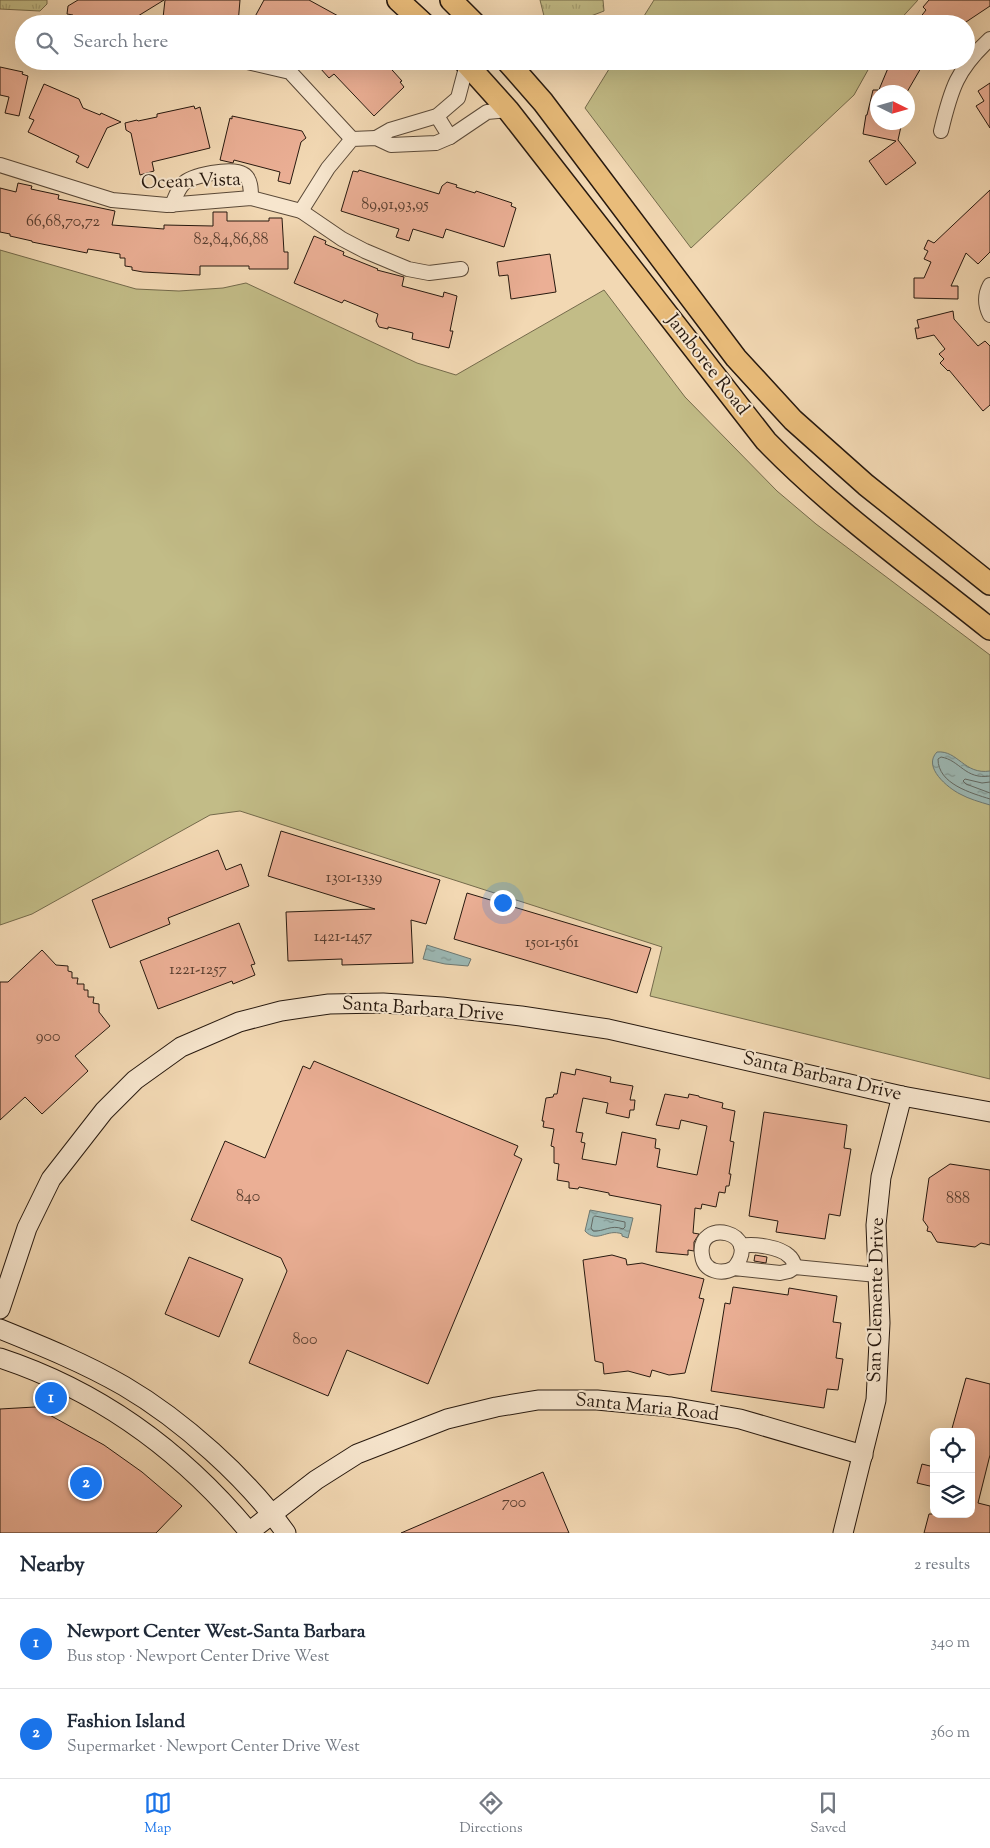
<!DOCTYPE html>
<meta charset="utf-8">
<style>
:root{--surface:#fff;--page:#f6f6f7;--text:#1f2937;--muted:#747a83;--line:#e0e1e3;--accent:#1a73e8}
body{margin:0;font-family:"Sorts Mill Goudy",serif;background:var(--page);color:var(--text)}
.controls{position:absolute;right:15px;bottom:15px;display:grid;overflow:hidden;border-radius:10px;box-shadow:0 5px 20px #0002}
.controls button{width:45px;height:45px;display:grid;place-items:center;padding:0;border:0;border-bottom:1px solid var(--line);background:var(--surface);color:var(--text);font:25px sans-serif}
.compass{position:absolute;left:870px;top:85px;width:45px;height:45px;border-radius:50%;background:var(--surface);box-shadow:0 5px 20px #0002;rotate:95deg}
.you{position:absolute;left:502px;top:902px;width:18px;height:18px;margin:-12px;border:4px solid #fff;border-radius:50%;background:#1a73e8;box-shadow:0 0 0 8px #1a73e833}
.badge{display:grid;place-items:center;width:32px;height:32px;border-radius:50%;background:var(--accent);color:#fff;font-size:16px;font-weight:700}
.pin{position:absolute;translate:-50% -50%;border:2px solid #fff;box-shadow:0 1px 5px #0006}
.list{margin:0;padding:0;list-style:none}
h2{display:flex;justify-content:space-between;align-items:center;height:65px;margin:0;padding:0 20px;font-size:21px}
h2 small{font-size:16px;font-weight:400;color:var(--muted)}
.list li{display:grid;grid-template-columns:32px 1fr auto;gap:15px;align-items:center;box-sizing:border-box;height:90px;padding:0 20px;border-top:1px solid var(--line)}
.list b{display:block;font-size:19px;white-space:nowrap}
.list p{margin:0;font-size:16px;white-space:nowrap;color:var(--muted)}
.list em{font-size:16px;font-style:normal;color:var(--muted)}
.icon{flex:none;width:28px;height:28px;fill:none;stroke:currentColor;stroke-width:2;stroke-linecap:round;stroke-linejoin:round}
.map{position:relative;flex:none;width:990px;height:1533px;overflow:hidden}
.search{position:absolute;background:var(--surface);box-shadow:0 5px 20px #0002;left:15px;right:15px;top:15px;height:55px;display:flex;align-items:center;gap:12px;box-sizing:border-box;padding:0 18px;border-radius:28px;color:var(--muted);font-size:19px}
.sheet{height:245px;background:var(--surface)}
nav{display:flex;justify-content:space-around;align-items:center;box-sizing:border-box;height:70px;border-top:1px solid var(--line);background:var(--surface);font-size:14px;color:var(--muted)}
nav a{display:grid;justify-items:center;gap:2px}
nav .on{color:var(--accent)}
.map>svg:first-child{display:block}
.grass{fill:#c2bc87;stroke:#746a4b}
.park{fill:url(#park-tufts);stroke:#746a4b}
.water{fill:url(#water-ripples);stroke:#6d7872}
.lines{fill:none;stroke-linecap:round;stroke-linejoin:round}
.shore{stroke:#626862;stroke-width:1}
.building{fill:#ebaf95;stroke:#27190f}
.street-casing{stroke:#5a4938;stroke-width:16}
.secondary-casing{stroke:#27190f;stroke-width:21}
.primary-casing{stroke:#27190f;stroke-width:24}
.street{stroke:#f7e6ce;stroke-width:14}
.secondary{stroke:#f7e6ce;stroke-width:19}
.primary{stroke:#e9bc7a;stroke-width:21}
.labels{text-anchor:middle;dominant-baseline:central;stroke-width:4;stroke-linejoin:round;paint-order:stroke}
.number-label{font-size:16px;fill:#583e30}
.street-label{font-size:19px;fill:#27190f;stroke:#f7e6ce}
</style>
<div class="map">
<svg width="990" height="1533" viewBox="0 0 990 1533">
<defs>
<pattern id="park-tufts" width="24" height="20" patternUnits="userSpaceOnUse" patternTransform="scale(1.25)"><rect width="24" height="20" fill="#c2bc87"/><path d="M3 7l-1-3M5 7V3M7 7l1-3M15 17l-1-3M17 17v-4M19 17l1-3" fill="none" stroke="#a7a173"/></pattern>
<pattern id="water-ripples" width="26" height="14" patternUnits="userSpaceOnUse" patternTransform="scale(1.25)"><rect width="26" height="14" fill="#9cb8b4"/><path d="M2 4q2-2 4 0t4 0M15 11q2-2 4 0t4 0" fill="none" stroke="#7f9591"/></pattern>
</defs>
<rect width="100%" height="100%" fill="#f2d8b3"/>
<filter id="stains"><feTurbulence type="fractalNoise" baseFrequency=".004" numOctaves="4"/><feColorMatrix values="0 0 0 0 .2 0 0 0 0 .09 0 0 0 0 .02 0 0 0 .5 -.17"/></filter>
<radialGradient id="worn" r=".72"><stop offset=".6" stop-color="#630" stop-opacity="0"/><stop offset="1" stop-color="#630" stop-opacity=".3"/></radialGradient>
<g class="grass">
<polygon points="654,0 918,0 896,24 639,24"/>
<polygon points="614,61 873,61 854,95 691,248 585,108"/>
<polygon points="0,250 136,289 179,291 223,288 246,283 417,363 456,375 604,290 685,397 777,491 816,524 990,655 990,1079 650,996 662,947 240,811 210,815 32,914 0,925"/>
</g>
<g class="park">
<polygon points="0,0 47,0 47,4 40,11 0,9"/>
<polygon points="540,0 603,0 604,11 570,24 546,24"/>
</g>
<g class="water">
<path d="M937,752C958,750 964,775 990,771V805C980,802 969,799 960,794C948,788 922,767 937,752Z"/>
<polygon points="427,945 471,959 468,966 445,964 423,959"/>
<path d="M590,1210L633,1218L628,1238L622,1236V1234C607,1228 597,1244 585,1231Z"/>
</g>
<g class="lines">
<g class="shore">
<path d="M990,776C965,780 960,760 941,757L938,759C938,784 971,793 990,799"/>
<polyline points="990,782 982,783 965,779 963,781 966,784 990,793"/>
<path d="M595,1216L625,1222V1227L623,1229C611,1224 604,1232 593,1231L591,1228L593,1218Z"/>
</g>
</g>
<g class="building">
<polygon points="78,0 164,0 125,24 78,24 73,15 67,14 68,6"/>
<polygon points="165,0 240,0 238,24 163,18"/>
<polygon points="264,0 309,0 340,17 336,24 251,24"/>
<polygon points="929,0 990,0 990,6 963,24 924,24 919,19 926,10 923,7"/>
<polygon points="327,61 384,61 402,81 400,82 404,87 374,116 334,74 329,78 320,68"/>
<polygon points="891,61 925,61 907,92 878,92"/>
<polygon points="0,67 23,72 22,74 28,76 19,116 5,113 9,97 0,95"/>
<polygon points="990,83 990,128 976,106 984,101 978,91"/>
<polygon points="44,84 79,99 83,108 100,115 101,113 121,122 107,128 88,168 76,162 79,156 28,132 34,120 29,118"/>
<polygon points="873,90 878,90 878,122 902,122 898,140 916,163 886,185 869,161 896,141 863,134 866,115 867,115"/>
<polygon points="194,106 195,109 200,107 210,148 152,162 154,171 140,175 131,133 126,130 125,123 137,120 138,121 157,117 157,114"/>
<polygon points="232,116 302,131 306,138 301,142 290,184 278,181 280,172 234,160 233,163 220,160 230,118 232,119"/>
<polygon points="359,170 439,194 442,186 447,182 457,185 456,187 475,193 476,191 512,203 511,206 516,208 504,247 446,229 443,238 413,229 409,241 396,237 399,229 341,211 353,171 358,172"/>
<polygon points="18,183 32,186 31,189 59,195 58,199 115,211 112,225 164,229 164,225 213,226 213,212 227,212 227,221 269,221 269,218 282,218 284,252 288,252 288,269 249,269 249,266 200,266 200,275 143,272 132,270 132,267 125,266 125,258 120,258 120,254 88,249 87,253 32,242 32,241 10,236 10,234 0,232 0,188 16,192"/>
<polygon points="990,190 990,252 978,264 966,253 951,286 958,286 958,299 914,298 914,278 924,278 931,262 924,259 928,251 924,249 928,240 934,243"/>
<polygon points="314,236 326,241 325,244 344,252 343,255 378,269 377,270 404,277 402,286 443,297 444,292 457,296 450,331 453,331 449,348 412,339 413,333 388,327 388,329 379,327 376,321 378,314 344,300 342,303 294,283"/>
<polygon points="550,254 556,292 511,299 508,275 499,276 497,262"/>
<polygon points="953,311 954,319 978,346 985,341 990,346 990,405 983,411 949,370 948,371 940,363 944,359 939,354 945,349 934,335 917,339 915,328 919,328 917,320"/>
<polygon points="281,831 440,880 426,924 411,920 413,963 342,965 342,959 288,961 286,912 375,909 268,876"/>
<polygon points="218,850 226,870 241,864 249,886 168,918 170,924 110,948 92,900"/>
<polygon points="467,893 651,948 637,993 454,939"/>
<polygon points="239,923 255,964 251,965 255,975 233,984 232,981 158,1009 140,961"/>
<polygon points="42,950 56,965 68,966 68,971 72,972 72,978 78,978 77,984 84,984 84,990 88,990 88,997 94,997 93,1003 99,1004 99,1012 110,1026 75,1056 88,1071 42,1114 25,1097 0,1120 0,982 8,982"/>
<polygon points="314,1061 518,1146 514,1155 522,1159 428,1384 347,1350 328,1396 249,1363 287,1271 281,1258 191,1220 225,1141 265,1158 303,1066 310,1069"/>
<polygon points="576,1069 611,1077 610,1082 633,1086 630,1100 635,1100 634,1110 630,1110 629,1118 606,1113 608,1103 583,1098 576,1132 583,1133 581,1142 585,1143 582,1159 616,1165 622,1132 656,1139 655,1148 660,1149 657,1167 697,1175 707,1126 681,1120 679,1129 656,1125 665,1094 688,1098 689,1094 699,1096 699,1097 723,1103 722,1108 735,1111 730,1141 734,1142 729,1174 731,1174 729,1186 726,1186 725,1193 719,1192 716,1207 702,1204 701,1209 695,1208 693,1233 699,1234 694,1242 694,1251 688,1250 688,1255 656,1252 661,1205 609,1195 609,1193 579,1187 578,1189 569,1188 569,1182 557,1180 559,1164 554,1163 554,1147 551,1146 554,1129 543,1127 544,1121 542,1121 546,1098 553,1097 554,1094 557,1094 561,1072 575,1075"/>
<polygon points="764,1112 847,1125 844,1148 851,1149 840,1216 829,1214 825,1239 776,1232 778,1221 749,1216"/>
<polygon points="950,1164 990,1170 990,1245 981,1243 975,1247 937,1242 931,1232 927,1231 928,1227 923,1220 929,1178"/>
<polygon points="612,1255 626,1259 627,1265 642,1263 704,1279 699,1298 704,1299 685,1373 669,1375 652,1370 650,1377 628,1371 604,1374 603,1363 595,1361 583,1260"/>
<polygon points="755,1255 767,1257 766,1263 754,1261"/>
<polygon points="189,1257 243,1279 219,1337 165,1314"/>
<polygon points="733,1287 788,1295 789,1288 837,1296 833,1322 841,1323 836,1358 843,1359 838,1390 827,1389 824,1408 711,1391 725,1303 730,1304"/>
<polygon points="966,1378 990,1384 990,1455 978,1503 990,1506 990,1533 924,1533 929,1514 971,1514 971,1432 951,1432"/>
<polygon points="35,1407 104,1445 142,1472 182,1506 156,1533 0,1533 0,1409"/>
<polygon points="922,1464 934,1467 934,1487 917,1483"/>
<polygon points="543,1472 569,1533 401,1533"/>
</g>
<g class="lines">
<defs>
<g id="street">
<polyline points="243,61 290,72 352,139"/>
<polyline points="437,116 450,137"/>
<path d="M941,131C951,89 957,69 990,39"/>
<polyline points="376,138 390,130 437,116 458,98 467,64"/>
<polyline points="0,165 112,200 167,205 251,198 301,211 342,239 365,251 408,269 429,273 461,269"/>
<path d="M172,205C175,198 178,189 183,184C191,175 232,167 243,174C251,178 251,190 251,198"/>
<polyline points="301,211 328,168 352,139 376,138 391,145 436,143 450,137 487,112 508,110"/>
<path d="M990,285C984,296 985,305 990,315"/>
<path d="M741,1246C753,1243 780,1247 789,1256C793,1259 794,1263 795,1267"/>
<path d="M734,1268C764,1231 696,1217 702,1255C704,1272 722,1275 734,1268L780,1273L789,1271L795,1267L877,1275"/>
</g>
<g id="secondary">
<polyline points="0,1309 27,1228 51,1179 104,1111 135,1080 181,1047 239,1022 281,1011 329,1004 383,1003 442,1007 521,1016 608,1029 902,1096 990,1112"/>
<path d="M0,1329C42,1346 84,1363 124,1386C182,1420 247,1478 286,1533"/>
<path d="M0,1358C100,1391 183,1452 250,1533"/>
<polyline points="249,1532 316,1480 357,1454 447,1419 496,1407 538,1400 597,1400 671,1407 740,1419 863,1455"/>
<polyline points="843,1533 876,1400 880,1323 876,1225 881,1177 902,1096"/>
</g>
<g id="primary">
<polyline points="398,0 424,24"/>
<polyline points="451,0 475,24"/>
<path d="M464,61L508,110L766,441C834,511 914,568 990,629"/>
<polyline points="507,61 543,102 736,358 793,420 866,485 990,584"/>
</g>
</defs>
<use href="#street" class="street-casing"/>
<use href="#secondary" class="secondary-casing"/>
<use href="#primary" class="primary-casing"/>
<use href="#street" class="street"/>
<use href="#secondary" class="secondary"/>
<use href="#primary" class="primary"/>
</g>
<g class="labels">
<g class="number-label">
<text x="395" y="205">89,91,93,95</text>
<text x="63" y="222">66,68,70,72</text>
<text x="231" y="240">82,84,86,88</text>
<text x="354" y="878">1301-1339</text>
<text x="343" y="937">1421-1457</text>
<text x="552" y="943">1501-1561</text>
<text x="198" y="970">1221-1257</text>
<text x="48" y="1037">900</text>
<text x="248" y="1197">840</text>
<text x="958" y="1199">888</text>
<text x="305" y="1340">800</text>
<text x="514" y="1503">700</text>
</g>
<g class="street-label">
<text transform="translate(191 182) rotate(-2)">Ocean Vista</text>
<text transform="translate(707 365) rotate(52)">Jamboree Road</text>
<text transform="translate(423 1010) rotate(4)">Santa Barbara Drive</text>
<text transform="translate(822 1077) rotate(13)">Santa Barbara Drive</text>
<text transform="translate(877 1300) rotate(-89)">San Clemente Drive</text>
<text transform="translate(647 1408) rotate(6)">Santa Maria Road</text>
</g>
</g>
<rect width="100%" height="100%" filter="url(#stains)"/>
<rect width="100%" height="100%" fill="url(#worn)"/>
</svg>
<div class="controls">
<button><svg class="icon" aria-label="locate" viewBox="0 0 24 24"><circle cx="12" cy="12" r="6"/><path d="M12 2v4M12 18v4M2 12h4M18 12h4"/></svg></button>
<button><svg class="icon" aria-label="layers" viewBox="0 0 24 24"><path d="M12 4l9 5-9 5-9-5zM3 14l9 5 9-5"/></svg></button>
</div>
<svg class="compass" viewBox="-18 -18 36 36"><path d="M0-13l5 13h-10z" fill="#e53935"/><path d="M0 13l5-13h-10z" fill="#747a83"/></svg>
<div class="you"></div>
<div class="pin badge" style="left:51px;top:1398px">1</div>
<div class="pin badge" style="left:86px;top:1483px">2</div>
<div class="search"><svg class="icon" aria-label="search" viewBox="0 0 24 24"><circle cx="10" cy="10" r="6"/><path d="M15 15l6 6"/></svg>Search here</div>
</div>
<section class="sheet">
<h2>Nearby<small>2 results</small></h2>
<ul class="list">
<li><span class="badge">1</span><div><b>Newport Center West-Santa Barbara</b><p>Bus stop · Newport Center Drive West</p></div><em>340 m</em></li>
<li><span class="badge">2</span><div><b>Fashion Island</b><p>Supermarket · Newport Center Drive West</p></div><em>360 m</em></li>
</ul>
</section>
<nav>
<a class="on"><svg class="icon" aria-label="map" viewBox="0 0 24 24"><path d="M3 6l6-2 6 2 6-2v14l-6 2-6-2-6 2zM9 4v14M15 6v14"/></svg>Map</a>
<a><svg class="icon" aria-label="directions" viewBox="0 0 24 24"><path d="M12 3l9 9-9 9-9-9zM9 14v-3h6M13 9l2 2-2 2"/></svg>Directions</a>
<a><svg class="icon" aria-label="saved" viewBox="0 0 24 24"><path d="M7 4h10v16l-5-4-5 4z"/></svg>Saved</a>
</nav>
